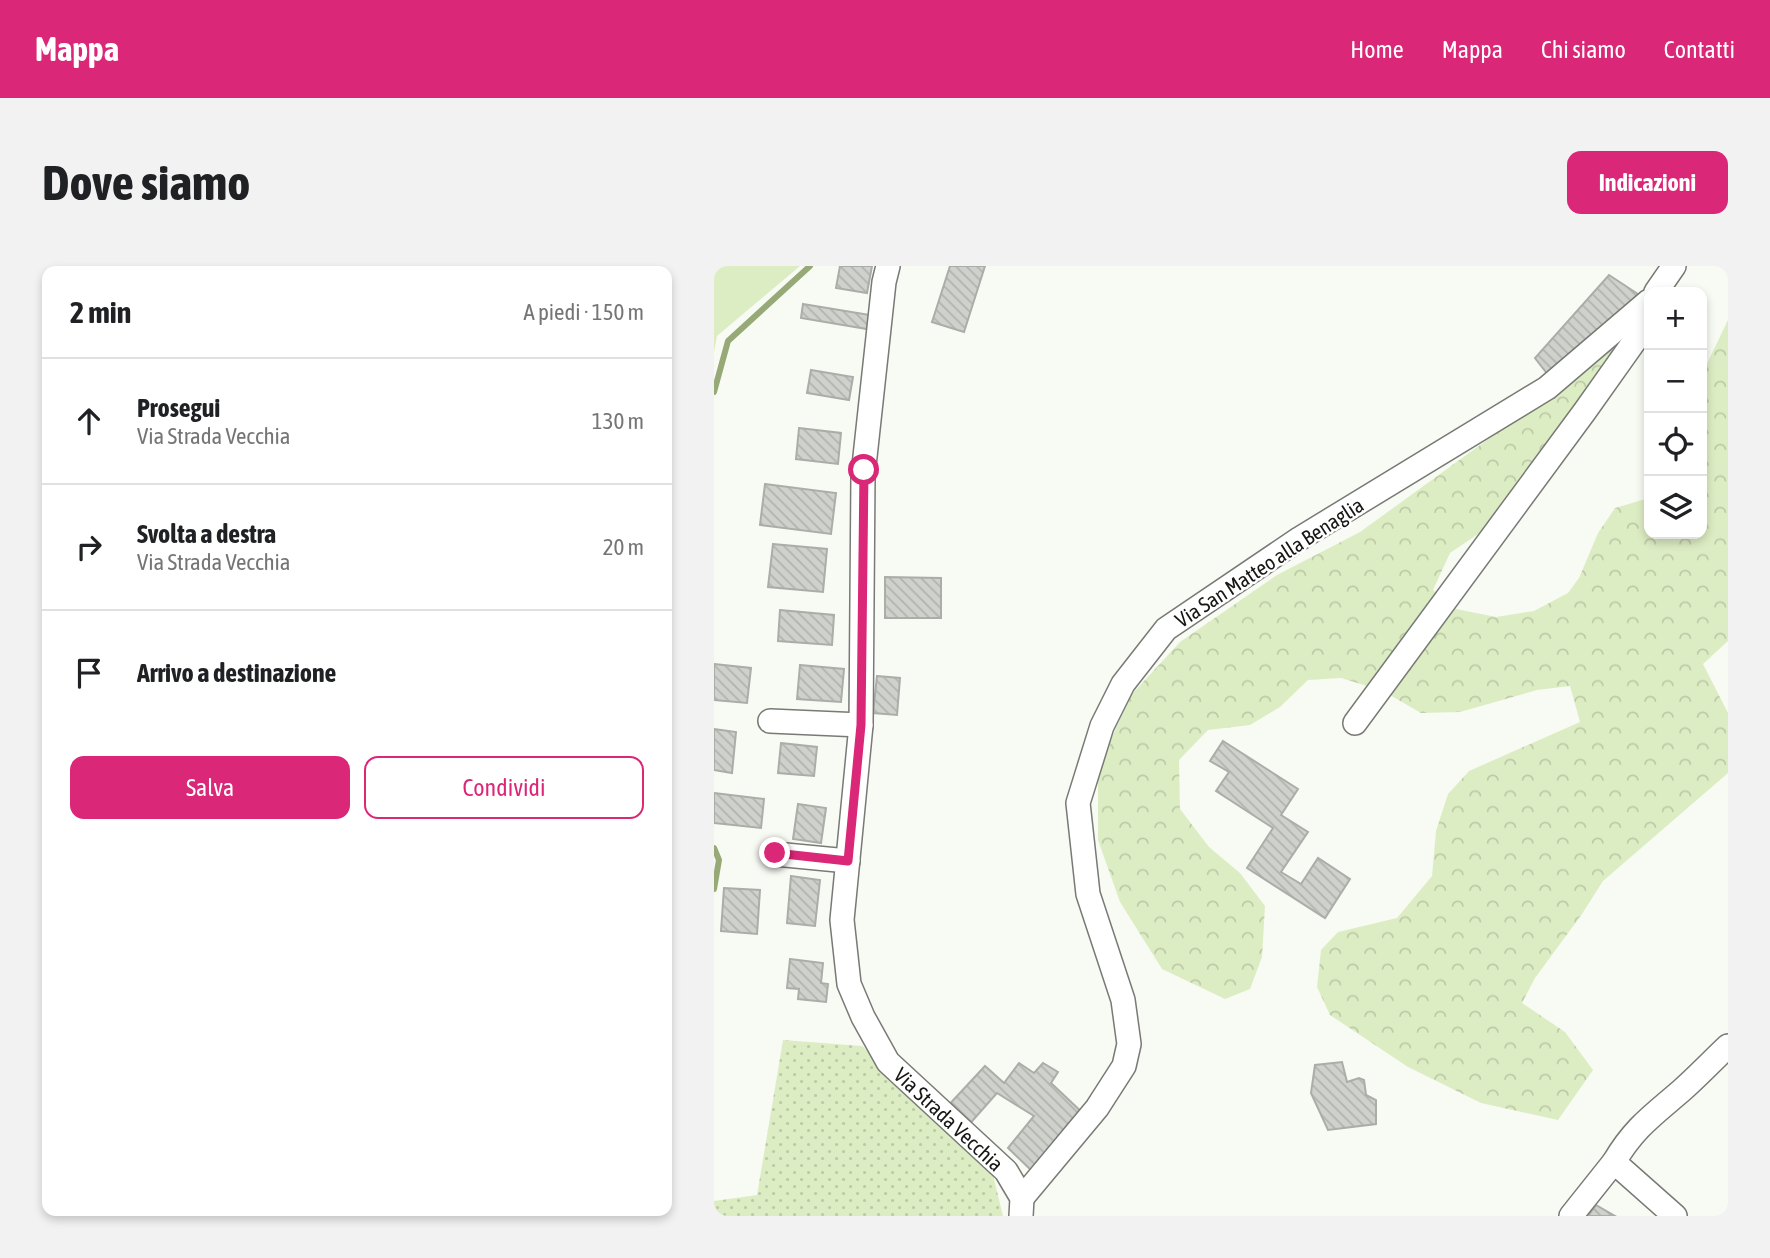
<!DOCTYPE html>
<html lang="it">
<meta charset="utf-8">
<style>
:root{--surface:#fff;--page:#f2f2f2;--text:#202124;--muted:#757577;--line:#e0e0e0;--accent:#db2777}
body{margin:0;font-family:"Asap Condensed",sans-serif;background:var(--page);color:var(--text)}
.controls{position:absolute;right:21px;top:21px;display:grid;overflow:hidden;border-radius:14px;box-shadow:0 4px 10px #0003}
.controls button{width:63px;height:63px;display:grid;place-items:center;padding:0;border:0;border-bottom:2px solid var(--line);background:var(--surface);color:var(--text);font:35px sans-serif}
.stop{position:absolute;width:21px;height:21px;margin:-16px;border:5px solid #db2777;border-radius:50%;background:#fff}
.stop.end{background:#db2777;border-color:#fff;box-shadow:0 2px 7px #0008}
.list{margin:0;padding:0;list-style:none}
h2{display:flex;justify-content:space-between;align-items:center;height:91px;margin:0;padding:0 28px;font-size:30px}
h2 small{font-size:23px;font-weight:400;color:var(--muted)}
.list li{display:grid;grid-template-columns:46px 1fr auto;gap:21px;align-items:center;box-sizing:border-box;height:126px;padding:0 28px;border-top:2px solid var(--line)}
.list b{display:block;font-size:26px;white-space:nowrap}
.list p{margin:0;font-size:23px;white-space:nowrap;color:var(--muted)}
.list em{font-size:23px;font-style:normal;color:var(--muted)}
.actions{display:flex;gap:14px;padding:21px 28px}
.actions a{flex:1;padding:16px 0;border:2px solid var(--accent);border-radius:14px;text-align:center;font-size:24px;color:var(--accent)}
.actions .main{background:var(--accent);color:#fff}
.icon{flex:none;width:38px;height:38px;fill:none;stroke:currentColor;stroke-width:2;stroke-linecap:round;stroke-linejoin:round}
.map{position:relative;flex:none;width:1014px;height:950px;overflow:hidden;border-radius:14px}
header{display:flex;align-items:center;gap:42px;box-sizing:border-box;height:98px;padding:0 35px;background:var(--accent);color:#fff}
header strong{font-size:33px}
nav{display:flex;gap:38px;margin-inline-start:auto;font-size:24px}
.intro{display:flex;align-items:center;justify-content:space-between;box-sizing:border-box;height:168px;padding:0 42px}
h1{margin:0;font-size:49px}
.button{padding:18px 32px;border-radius:14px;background:var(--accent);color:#fff;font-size:24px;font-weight:700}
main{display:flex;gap:42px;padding:0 42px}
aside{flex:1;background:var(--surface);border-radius:14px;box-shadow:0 4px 10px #0003}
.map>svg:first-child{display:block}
.grass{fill:url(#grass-dots)}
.forest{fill:url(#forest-crowns)}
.park{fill:#ddedc3}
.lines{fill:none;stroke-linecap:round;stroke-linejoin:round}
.stream{stroke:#97a977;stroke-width:6}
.building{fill:url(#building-back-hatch);stroke:#abada8;stroke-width:2}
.street-casing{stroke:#787a75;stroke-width:26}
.street{stroke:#fff;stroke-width:23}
.route{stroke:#db2777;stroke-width:9}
.labels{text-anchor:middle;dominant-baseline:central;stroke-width:5;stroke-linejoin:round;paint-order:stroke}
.street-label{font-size:21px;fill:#161614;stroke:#fff}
</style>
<header>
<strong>Mappa</strong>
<nav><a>Home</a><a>Mappa</a><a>Chi siamo</a><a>Contatti</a></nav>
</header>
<div class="intro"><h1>Dove siamo</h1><a class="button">Indicazioni</a></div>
<main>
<aside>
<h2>2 min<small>A piedi · 150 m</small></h2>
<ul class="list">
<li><svg class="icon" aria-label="ahead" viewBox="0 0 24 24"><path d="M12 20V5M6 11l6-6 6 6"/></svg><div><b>Prosegui</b><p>Via Strada Vecchia</p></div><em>130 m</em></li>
<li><svg class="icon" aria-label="right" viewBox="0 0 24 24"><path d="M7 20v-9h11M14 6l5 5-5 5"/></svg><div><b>Svolta a destra</b><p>Via Strada Vecchia</p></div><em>20 m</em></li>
<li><svg class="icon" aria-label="arrive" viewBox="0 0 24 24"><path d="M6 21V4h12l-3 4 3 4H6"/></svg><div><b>Arrivo a destinazione</b></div></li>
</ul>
<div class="actions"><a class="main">Salva</a><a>Condividi</a></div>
</aside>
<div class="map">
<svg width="1014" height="950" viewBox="0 0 1014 950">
<defs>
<pattern id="grass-dots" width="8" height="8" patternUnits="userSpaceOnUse" patternTransform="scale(1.75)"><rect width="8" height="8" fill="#ddedc3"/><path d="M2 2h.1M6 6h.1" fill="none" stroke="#bdcaa7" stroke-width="1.8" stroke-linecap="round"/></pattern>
<pattern id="forest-crowns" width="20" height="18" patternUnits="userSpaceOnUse" patternTransform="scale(1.75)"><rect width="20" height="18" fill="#ddedc3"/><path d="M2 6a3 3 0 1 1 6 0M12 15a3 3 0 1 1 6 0" fill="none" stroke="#bdcaa7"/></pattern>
<pattern id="building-back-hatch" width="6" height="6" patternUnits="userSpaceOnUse" patternTransform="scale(1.75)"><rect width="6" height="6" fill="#cfd1cc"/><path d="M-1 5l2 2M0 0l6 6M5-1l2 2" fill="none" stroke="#b1b3ae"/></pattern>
</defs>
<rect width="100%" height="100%" fill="#f8faf4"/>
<polygon class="grass" points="69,774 148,780 279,909 289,950 0,950 0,935 43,929"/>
<polygon class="forest" points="1014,54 1014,375 989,398 1014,447 1014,507 889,615 868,648 821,712 808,737 851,766 879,804 844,854 767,837 694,801 616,749 603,721 607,684 624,666 683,652 718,610 722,565 734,528 755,505 866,456 856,420 823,424 746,446 707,447 669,425 627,412 594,414 566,441 536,459 494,464 465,494 466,543 495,581 526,607 551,640 548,691 536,723 511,733 448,703 406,636 384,574 384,500 418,428 466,376 563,309 646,266 820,140 905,75 858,151 773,262 736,287 719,324 742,343 782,351 820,345 854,327 865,312 884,267 901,242 935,232 935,268 988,268 988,159 993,144 988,137 988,108"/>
<polygon class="park" points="0,0 86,0 3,70 0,86"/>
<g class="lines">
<g class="stream">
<polyline points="0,126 14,75 96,0"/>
<polyline points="0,582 5,594 0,623"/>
</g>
</g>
<g class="building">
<polygon points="126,0 158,0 153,27 122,22"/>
<polygon points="236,0 271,0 250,66 218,56"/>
<polygon points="895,9 930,32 835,110 821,92"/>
<polygon points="89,38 156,49 153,63 87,52"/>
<polygon points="97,104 139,111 135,134 93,127"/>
<polygon points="85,162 127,167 124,198 82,193"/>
<polygon points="51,218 122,227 117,268 46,259"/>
<polygon points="59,278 113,283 109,326 54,321"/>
<polygon points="171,311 227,312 227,352 171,352"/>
<polygon points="66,344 120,349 118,379 64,375"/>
<polygon points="0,398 37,402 33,437 0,434"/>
<polygon points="86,399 130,403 127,436 83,433"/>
<polygon points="163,410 186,412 183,449 159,447"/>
<polygon points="0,463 22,466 18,507 0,504"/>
<polygon points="509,475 584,523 567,549 594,566 567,606 587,618 604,592 636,613 611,652 533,602 559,562 502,525 515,506 496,495"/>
<polygon points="67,477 103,481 100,510 64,507"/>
<polygon points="0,527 50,533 47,562 0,557"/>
<polygon points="84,538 112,542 107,577 79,573"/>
<polygon points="77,610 106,614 101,660 73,657"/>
<polygon points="10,622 46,624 43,668 7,665"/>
<polygon points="76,693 109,697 107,717 114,718 112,736 84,733 85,723 73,722"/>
<polygon points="628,796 633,816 645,812 650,814 652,829 662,834 662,858 614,864 597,827 601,799"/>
<polygon points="305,797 320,807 329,797 344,806 337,817 371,849 320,907 294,882 320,850 283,827 252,862 231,843 271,800 290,817"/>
<polygon points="882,939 901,950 874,950"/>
</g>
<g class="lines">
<defs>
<g id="street">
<polyline points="174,0 170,16 149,209 147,459 128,654 135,718 149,751 174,796 292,905 308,932 307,950"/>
<polyline points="942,26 960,0"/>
<polyline points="56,455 147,459"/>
<polyline points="641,457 871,145 922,73 935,42"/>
<polyline points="61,588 134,595"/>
<polyline points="308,932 383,842 410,800 415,778 409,734 374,628 364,537 388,460 409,418 452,363 585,273 833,122 935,35"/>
<polyline points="857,950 900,896"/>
<path d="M961,950L900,896C920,862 938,850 967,825C983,811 998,795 1014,780"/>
</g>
</defs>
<use href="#street" class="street-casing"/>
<use href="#street" class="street"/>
</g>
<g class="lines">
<polyline class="route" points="61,587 134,595 147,459 150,204"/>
</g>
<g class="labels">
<g class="street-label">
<text transform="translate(555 296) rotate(-33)">Via San Matteo alla Benaglia</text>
<text transform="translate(235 853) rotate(43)">Via Strada Vecchia</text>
</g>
</g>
</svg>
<div class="controls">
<button>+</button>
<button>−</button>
<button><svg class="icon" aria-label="locate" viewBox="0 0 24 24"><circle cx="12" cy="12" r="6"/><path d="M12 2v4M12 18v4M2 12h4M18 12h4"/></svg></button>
<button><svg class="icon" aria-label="layers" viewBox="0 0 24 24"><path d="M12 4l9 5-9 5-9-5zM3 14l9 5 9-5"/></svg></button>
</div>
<div class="stop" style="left:150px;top:204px"></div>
<div class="stop end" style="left:61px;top:587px"></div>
</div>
</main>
